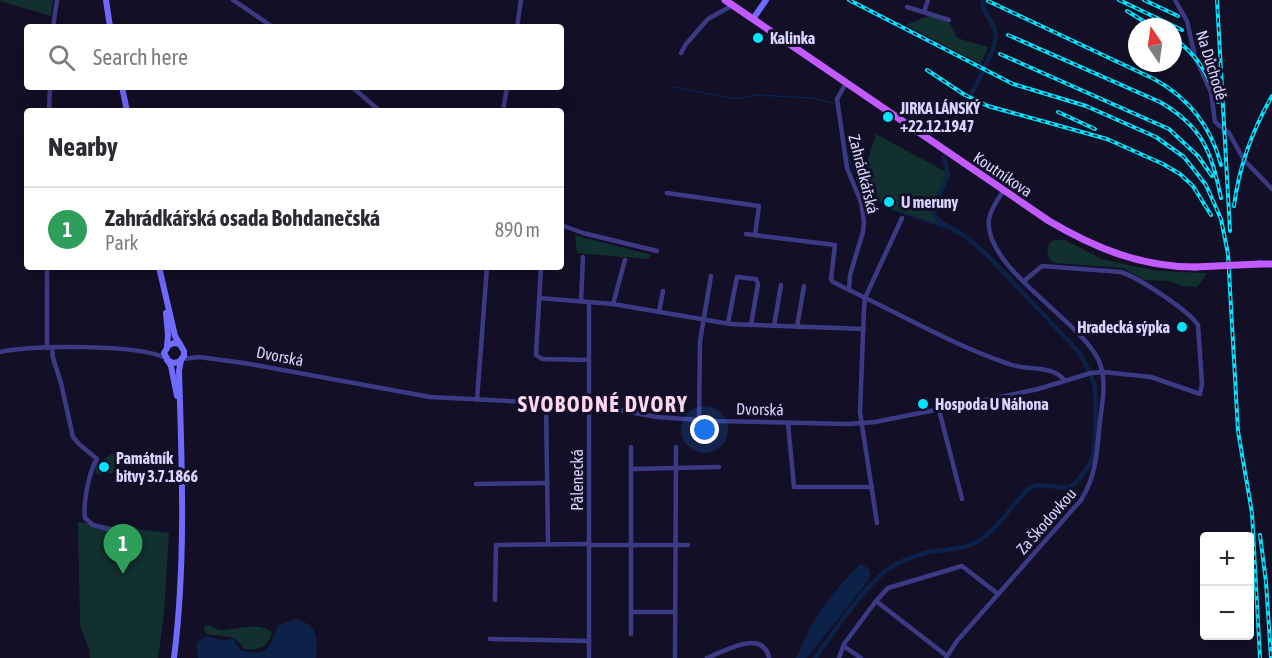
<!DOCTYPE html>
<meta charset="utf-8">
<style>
:root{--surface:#fff;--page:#f7f7f7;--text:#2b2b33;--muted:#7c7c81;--line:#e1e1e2;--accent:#187f8f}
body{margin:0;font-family:"Asap Condensed",sans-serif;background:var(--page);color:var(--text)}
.controls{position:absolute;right:18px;bottom:18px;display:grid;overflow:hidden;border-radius:6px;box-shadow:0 6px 24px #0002}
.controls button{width:54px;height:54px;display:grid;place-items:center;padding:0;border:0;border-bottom:2px solid var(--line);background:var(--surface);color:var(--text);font:30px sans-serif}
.compass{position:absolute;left:1128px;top:18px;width:54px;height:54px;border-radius:50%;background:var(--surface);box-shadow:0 6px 24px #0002;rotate:347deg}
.you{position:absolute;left:705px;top:430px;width:21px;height:21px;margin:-15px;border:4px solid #fff;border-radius:50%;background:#1a73e8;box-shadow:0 0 0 9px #1a73e833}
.badge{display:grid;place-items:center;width:39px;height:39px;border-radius:50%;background:var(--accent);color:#fff;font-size:20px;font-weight:700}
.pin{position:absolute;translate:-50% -50px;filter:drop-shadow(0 2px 3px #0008)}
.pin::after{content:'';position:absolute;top:32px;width:21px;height:18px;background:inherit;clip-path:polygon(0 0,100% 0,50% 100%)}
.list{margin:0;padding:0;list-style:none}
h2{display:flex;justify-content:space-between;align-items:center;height:78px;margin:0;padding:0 24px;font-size:26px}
h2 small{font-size:20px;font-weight:400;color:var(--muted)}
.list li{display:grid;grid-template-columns:39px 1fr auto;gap:18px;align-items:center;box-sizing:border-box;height:84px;padding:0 24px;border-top:2px solid var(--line)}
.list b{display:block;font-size:22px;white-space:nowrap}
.list p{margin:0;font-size:20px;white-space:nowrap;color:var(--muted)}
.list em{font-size:20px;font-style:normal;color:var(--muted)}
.icon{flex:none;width:33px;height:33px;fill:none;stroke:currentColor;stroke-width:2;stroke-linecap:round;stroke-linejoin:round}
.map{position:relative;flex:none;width:1272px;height:658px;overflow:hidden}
.search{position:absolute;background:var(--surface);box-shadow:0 6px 24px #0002;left:24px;top:24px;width:540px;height:66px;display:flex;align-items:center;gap:15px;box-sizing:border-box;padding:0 21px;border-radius:6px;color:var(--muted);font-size:22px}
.panel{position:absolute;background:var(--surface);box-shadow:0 6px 24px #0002;left:24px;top:108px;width:540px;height:162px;border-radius:6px}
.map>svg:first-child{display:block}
.green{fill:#12302f}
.water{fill:#0c2248}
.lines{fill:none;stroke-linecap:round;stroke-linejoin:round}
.stream{stroke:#0c2248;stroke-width:1.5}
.canal{stroke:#0c2248;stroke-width:4.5}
.street{stroke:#3d3a85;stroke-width:4.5}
.secondary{stroke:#6f6bff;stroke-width:6}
.primary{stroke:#c25bff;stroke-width:7}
.rail-casing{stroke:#00e5ff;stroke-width:4}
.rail{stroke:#130f26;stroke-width:1.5;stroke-dasharray:4.5;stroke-linecap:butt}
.primary-bridge{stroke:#c25bff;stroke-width:7}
.poi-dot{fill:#00e5ff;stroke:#130f26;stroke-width:2}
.labels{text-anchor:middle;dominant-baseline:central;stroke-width:6;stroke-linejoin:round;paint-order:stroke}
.poi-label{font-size:16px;font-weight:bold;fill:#d9d4ff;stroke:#130f26;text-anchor:start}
.street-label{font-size:16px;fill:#d9d4ff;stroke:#130f26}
.district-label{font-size:22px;font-weight:bold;letter-spacing:1.5px;fill:#ffd6f0;stroke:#130f26}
</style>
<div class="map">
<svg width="1272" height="658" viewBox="0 0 1272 658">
<rect width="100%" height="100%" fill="#130f26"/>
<g class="green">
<polygon points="0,0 53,0 51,16 3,2"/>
<polygon points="928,16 949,22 957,38 988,47 981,64 906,25"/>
<path d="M876,134L946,172V177C939,194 925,210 940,225C917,216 871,208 860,184Z"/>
<polygon points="575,235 585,238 652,255 647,259 577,253"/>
<path d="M1054,240H1065L1102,259L1137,267L1160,271L1206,273V275L1197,287L1182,286L1169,281L1144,280L1124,268L1054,263C1046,257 1046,251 1050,242Z"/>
<path d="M117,451H123L126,457C120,472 112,475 97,474L95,470L97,463Z"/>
<polygon points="78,522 169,533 164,615 158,658 90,658 89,649 80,626"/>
<path d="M206,625C213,625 216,631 224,630C240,628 259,622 272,632C268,648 260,650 244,649C234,632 223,638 207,634L203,629Z"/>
</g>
<g class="water">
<path d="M860,564L868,568L871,573L868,581L807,658H796C801,648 805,638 810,628C823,604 841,584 860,564Z"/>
<path d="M296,619C318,625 318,638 316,658H198L197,643C210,631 210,640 223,640C226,640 230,639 234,640L240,650C272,658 267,647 279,625Z"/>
</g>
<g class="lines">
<g class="stream">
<polyline points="674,87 736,99 756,95 811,98 833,103"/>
<polyline points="847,152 851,165 866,190"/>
<polyline points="870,195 891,209 958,232"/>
</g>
<g class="canal">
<path d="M971,95C977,81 1000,44 995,31C992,20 983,13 982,0"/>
<path d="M815,658C835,631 867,580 896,564C904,560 914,557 922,554C941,548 963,552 980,540C1002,525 1011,504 1031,487L1039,485L1069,488C1077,483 1088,468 1092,459C1096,446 1097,398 1094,384C1091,372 1084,362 1078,351L987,255L965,236L937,220L934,213L935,207L948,175L944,157"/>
</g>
<g class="street">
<polyline points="233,0 273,27"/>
<polyline points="1175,0 1187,21 1195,57 1211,92 1215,122 1229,133 1244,160 1272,189"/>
<polyline points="907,7 949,20"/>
<polyline points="924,12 928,0"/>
<polyline points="53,27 57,0"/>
<polyline points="517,27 521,0"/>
<polyline points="681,53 686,44 708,19 733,5"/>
<path d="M846,83L837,99L847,168L861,202L864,222L863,232L850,275L849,290C902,315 953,345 1009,364C1027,371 1053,364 1065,381"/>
<polyline points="352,87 380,111"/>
<polyline points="49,111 50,87"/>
<polyline points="503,111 507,87"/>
<polyline points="667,193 759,206 755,235"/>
<polyline points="858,194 875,193"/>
<polyline points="561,225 583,233 657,251"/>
<polyline points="746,234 835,245 831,279 833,282 849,290"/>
<polyline points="541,267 536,355 542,359 589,360"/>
<polyline points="539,298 613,304 730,324 864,329"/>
<polyline points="581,301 583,257"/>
<polyline points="589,302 589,658"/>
<polyline points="613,304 625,260"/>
<polyline points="659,312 663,291"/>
<polyline points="728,323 737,277 756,279 758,284 751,325"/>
<polyline points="774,326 781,285"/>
<polyline points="797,327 804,286"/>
<polyline points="47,348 47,267"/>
<path d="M52,348L53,358L61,383L73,437L79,444L97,459C89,471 83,503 85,518L93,525L120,532"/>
<path d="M0,352C32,345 137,344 166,358"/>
<path d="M182,359L199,357L244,363L430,397L590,405L657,417L714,421L848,424L875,422L1000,397L1038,389L1091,373L1103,372L1151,377L1200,394L1202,384L1198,325C1188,310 1139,278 1121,272L1042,266L1024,281"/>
<polyline points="477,400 487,267"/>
<polyline points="546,403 548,544"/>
<polyline points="939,410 962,499"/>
<polyline points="699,421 700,341 711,276"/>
<polyline points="788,423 794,487 872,487"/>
<polyline points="631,447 631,634"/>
<polyline points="631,469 719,467"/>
<polyline points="476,484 547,483"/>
<polyline points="877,523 860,412 864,309 865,298 902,218"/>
<polyline points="589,545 688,545"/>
<polyline points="495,600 496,545 589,544"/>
<polyline points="876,601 947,656"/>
<polyline points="631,612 675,612"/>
<polyline points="490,639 589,641"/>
<polyline points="675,658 676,447"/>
<path d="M707,658C725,651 763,628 769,658"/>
<polyline points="839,658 844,644"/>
<polyline points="861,658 845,647 844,644 876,601 888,588 962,566 998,594"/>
<path d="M946,658L957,641L1081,500C1095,478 1097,455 1099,430C1101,408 1108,382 1099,361C1080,319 983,268 989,219C991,208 998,199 1004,190"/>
</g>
<g class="secondary">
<polyline points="106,0 110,27"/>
<polyline points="753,19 766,0"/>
<polyline points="122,87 127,111"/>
<polyline points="159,267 175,336 184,351 184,356 179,362 173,363 167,360"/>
<polyline points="166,313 168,335 167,347"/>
<polyline points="177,396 171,366 164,353 169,345 174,343 180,344"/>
<path d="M174,658C186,562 182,467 179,371L181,360"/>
</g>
<g class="primary">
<path d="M725,0L1049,221C1095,248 1141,267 1195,267"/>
<polyline points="1260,264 1272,264"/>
</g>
<defs>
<g id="rail">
<polyline points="849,0 1013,84 1086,106 1156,137 1184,157 1206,185 1221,219 1228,254 1238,431 1252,513 1260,658"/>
<polyline points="1119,0 1182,30"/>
<polyline points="1144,0 1178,16"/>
<polyline points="1217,0 1230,231"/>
<path d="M988,1L1154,79C1189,98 1211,126 1221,165"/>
<polyline points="1127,11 1153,27"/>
<path d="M1008,35L1160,102C1203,127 1211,151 1221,198"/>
<path d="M1173,38C1197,54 1209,75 1218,102"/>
<polyline points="1000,54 1169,129 1198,156 1212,176"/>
<polyline points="927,70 965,95 988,106 1107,139 1163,164 1180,174 1193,186 1211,215"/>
<polyline points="1058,112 1095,129"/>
<path d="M1234,206C1239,166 1252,131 1272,96"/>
<polyline points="1260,535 1266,582 1271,658"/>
</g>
</defs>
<use href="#rail" class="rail-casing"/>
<use href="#rail" class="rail"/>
<polyline class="primary-bridge" points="1195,267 1260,264"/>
</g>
<g class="poi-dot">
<circle cx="758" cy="38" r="6"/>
<circle cx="888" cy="117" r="6"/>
<circle cx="889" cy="202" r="6"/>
<circle cx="1182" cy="327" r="6"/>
<circle cx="923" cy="404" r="6"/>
<circle cx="104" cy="467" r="6"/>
</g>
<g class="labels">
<g class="poi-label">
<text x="770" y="38">Kalinka</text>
<text x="900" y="108">JIRKA LÁNSKÝ<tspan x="900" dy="18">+22.12.1947</tspan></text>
<text x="901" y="202">U meruny</text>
<text x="1170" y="327" text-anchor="end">Hradecká sýpka</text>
<text x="935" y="404">Hospoda U Náhona</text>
<text x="116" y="458">Památník<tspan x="116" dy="18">bitvy 3.7.1866</tspan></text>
</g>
<g class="street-label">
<text transform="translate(1212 65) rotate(73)">Na Důchodě</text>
<text transform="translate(864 174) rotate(76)">Zahrádkářská</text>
<text transform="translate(1003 174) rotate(34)">Koutníkova</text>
<text transform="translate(280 356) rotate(11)">Dvorská</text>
<text transform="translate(760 409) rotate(1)">Dvorská</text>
<text transform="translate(577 480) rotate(-90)">Pálenecká</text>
<text transform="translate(1046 521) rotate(-49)">Za Škodovkou</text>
</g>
<g class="district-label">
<text x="603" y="404">SVOBODNÉ DVORY</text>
</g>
</g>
</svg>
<div class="controls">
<button>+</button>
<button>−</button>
</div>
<svg class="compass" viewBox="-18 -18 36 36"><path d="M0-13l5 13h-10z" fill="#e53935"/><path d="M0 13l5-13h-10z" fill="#7c7c81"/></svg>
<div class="you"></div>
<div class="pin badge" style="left:123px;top:574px;background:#2e9e5b">1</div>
<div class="search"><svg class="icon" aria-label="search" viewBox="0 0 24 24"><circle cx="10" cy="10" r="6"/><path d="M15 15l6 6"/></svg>Search here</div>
<section class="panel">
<h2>Nearby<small></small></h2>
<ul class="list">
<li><span class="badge" style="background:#2e9e5b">1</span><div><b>Zahrádkářská osada Bohdanečská</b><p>Park</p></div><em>890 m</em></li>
</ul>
</section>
</div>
